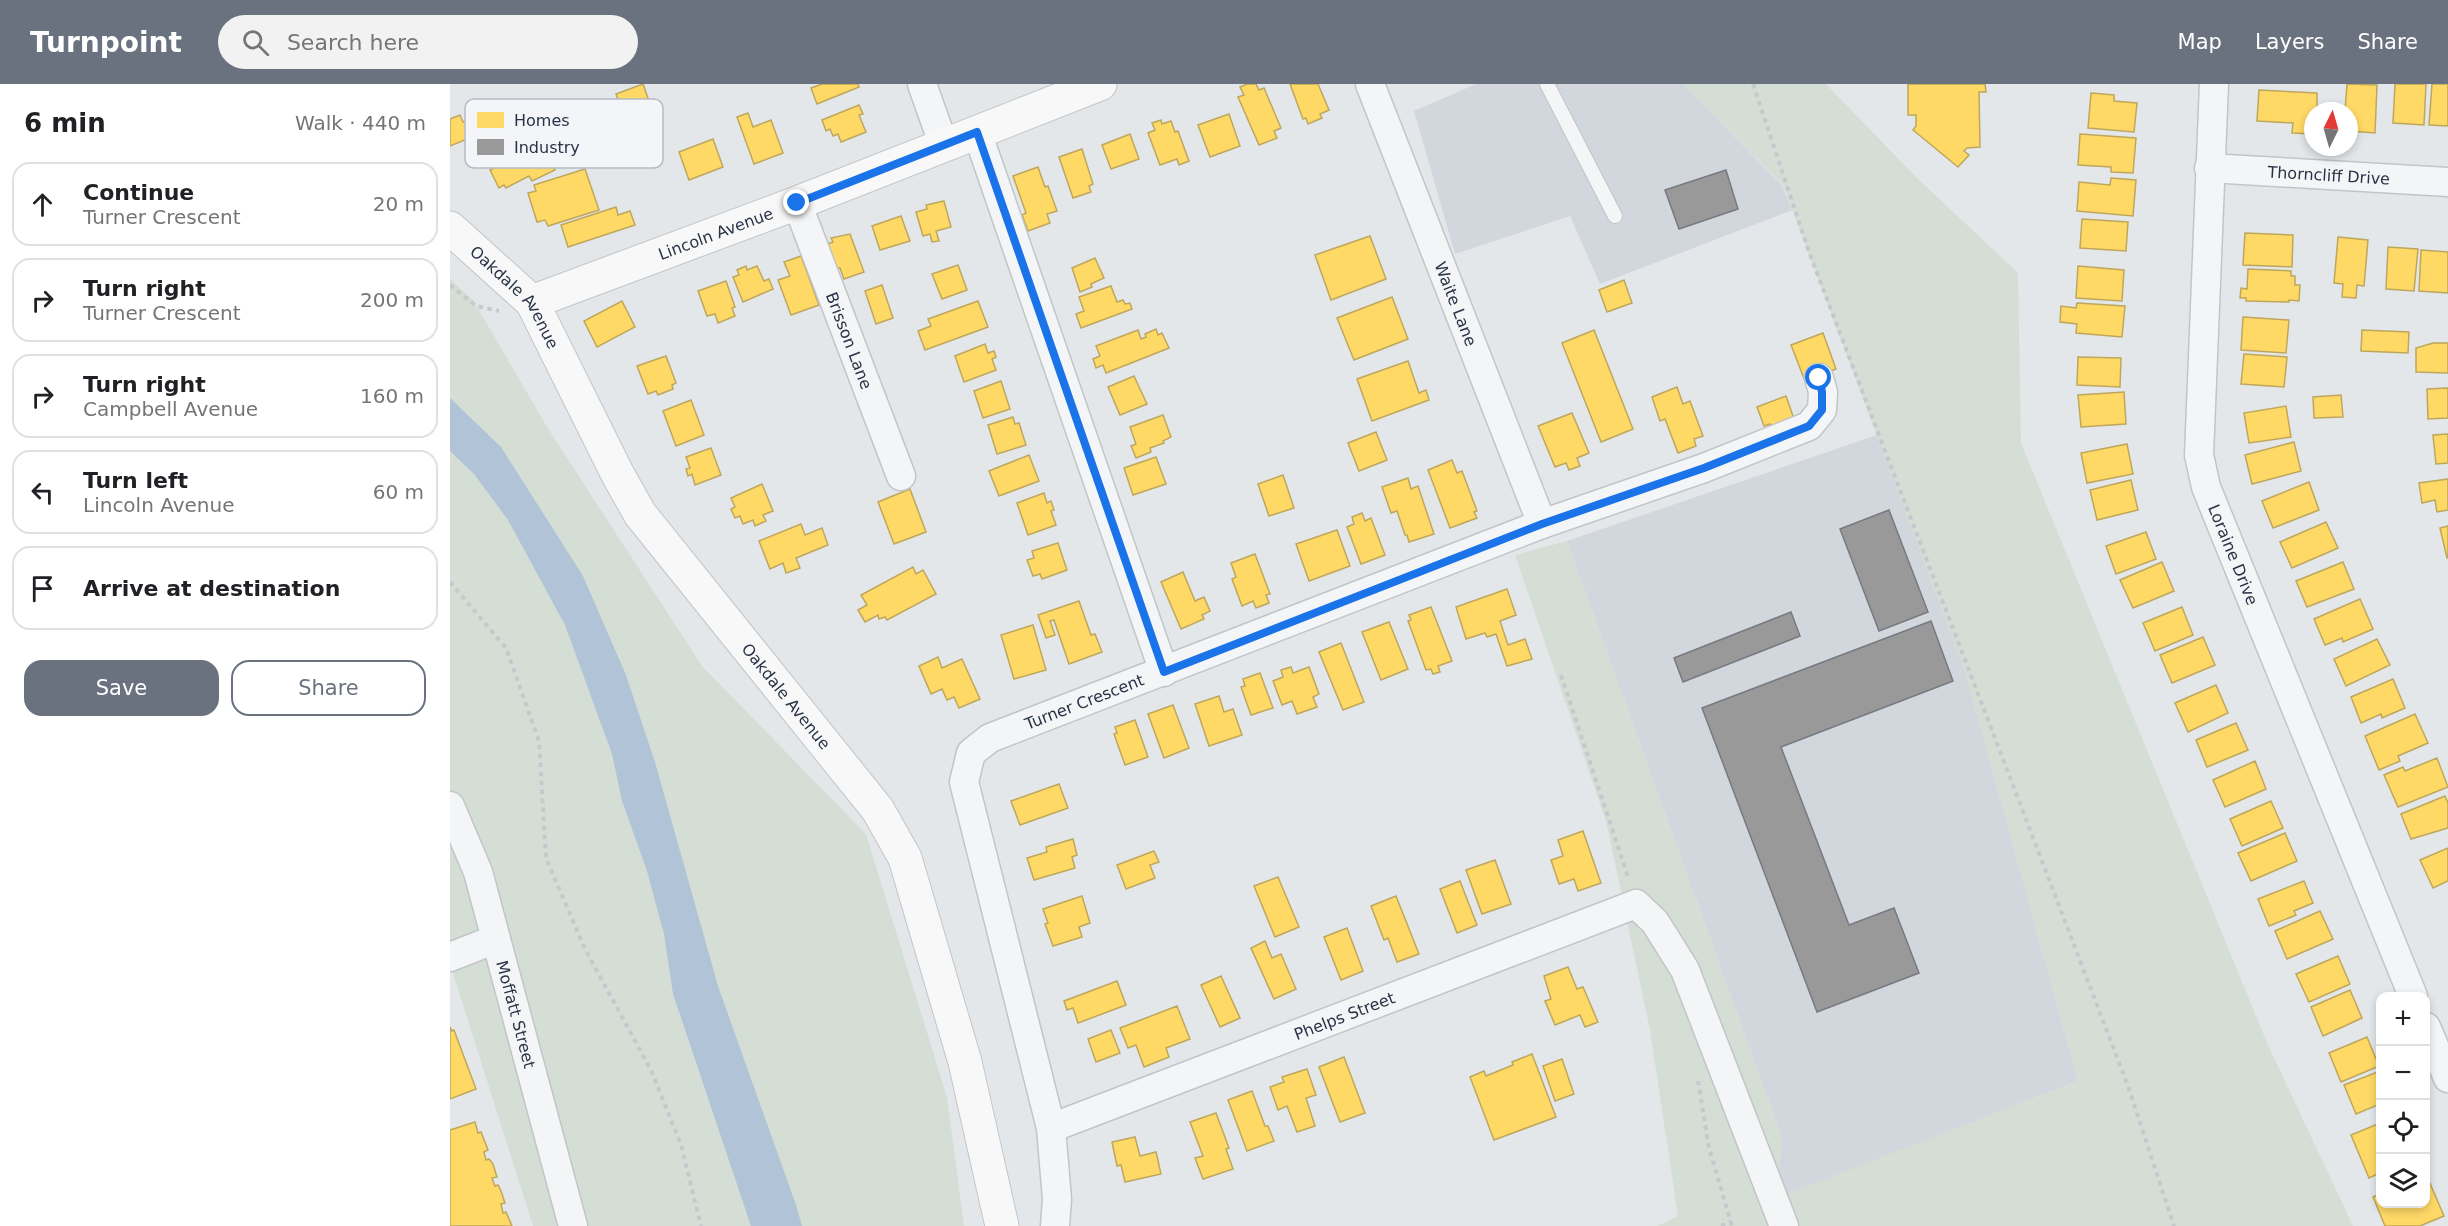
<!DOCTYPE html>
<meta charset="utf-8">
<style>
:root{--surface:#fff;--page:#f2f2f2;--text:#202124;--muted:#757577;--line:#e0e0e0;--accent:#6a727f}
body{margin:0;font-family:"DejaVu Sans",sans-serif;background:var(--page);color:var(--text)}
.controls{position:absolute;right:18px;bottom:18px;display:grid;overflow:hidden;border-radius:12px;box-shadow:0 3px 9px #0003}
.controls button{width:54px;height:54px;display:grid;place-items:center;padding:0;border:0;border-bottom:2px solid var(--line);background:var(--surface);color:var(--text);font:30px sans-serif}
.compass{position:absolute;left:1854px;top:18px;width:54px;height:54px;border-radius:50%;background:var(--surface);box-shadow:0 3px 9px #0003;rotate:5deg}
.stop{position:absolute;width:18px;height:18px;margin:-14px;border:4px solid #1a73e8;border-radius:50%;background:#fff}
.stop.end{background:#1a73e8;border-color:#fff;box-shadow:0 2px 6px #0008}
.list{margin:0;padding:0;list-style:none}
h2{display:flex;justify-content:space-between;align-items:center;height:78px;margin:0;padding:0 24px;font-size:26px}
h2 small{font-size:20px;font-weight:400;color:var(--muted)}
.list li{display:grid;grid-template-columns:39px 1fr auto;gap:18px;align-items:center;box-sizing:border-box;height:84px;margin:0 12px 12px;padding:0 12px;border:2px solid var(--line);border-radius:18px}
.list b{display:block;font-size:22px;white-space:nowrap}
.list p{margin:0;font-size:20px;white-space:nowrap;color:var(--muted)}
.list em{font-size:20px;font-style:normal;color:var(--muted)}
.actions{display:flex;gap:12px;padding:18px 24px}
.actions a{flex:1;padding:14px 0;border:2px solid var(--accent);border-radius:18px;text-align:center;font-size:21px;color:var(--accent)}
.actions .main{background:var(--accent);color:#fff}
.icon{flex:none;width:33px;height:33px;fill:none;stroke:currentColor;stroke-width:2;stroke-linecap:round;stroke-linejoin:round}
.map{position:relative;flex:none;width:1998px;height:1142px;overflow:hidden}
header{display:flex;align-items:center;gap:36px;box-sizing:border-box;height:84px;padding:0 30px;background:var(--accent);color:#fff}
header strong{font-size:28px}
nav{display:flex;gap:33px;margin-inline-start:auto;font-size:21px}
.search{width:420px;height:54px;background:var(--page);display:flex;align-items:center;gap:15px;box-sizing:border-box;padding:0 21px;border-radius:33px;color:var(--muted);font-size:22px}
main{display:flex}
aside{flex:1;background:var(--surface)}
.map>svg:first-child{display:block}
.built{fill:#d2d6dd}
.green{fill:#d5ded5}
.water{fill:#b0c3d7}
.homes{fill:#ffd966;stroke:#bea75c;stroke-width:1.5}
.industry{fill:#999;stroke:#777a80;stroke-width:1.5}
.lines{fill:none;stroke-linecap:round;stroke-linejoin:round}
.lane-casing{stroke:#c2c5c8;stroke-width:16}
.street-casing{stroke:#c2c5c8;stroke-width:31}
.secondary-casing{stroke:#c2c5c8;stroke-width:35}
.path{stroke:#c5c8cd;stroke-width:4;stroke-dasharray:4.5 4.5;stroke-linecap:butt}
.lane{stroke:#f4f5f7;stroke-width:14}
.street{stroke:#f4f5f7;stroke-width:28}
.secondary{stroke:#f8f8f8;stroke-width:33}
.route{stroke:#1a73e8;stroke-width:8}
.labels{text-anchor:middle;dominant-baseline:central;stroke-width:6;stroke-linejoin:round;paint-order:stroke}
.street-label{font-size:16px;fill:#283346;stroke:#f3f5f9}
.key{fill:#f3f5f9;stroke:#b6bbc3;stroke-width:1.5}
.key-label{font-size:16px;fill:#283346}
</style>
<header>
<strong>Turnpoint</strong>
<div class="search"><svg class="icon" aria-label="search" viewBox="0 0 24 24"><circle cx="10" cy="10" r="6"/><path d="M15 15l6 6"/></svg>Search here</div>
<nav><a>Map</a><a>Layers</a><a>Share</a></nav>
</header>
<main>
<aside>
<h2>6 min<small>Walk · 440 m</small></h2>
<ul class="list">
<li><svg class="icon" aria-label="ahead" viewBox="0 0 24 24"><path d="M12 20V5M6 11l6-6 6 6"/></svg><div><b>Continue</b><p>Turner Crescent</p></div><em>20 m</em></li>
<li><svg class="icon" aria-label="right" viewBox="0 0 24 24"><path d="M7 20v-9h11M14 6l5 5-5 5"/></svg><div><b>Turn right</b><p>Turner Crescent</p></div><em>200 m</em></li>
<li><svg class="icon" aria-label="right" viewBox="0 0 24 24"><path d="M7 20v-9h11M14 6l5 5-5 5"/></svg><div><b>Turn right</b><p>Campbell Avenue</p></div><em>160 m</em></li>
<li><svg class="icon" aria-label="left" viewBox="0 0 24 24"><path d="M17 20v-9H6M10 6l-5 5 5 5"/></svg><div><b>Turn left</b><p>Lincoln Avenue</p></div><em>60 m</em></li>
<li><svg class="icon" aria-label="arrive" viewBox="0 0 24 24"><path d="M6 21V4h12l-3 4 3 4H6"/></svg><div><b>Arrive at destination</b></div></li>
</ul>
<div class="actions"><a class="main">Save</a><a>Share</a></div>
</aside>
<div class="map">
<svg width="1998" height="1142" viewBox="0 0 1998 1142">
<rect width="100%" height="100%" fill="#e4e7ea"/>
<g class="built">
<polygon points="1026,0 1233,0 1332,101 1342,126 1150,200 1120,132 1005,170 964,27"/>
<polygon points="1427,351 1515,587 1628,997 1326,1115 1332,1054 1117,457"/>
</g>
<g class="green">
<polygon points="1233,0 1376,0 1466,93 1568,189 1571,359 1818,961 1903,1142 1208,1142 1228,1132 1200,946 1156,737 1065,471 1117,457 1332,1054 1327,1114 1628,997 1515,587 1333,101"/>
<polygon points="0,195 23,216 97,343 252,582 416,750 497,1013 514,1142 83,1142 0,880"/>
</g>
<polygon class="water" points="0,314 51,363 133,492 176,591 205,678 268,902 346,1121 352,1142 301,1142 223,910 214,850 197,787 172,717 162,670 115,541 58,436 24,390 0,367"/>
<g class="homes">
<polygon points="193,0 206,37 179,47 166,10"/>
<polygon points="372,0 408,0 409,3 367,20 361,4"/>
<polygon points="797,0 806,0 809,6 814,4 831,44 824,47 827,54 809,61 788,13 794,11 790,3"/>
<polygon points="840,0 868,0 879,26 870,30 872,34 858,40 856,34 853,35"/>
<polygon points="1458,0 1535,0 1536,8 1529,8 1530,63 1517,64 1514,67 1519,71 1508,83 1463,46 1466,42 1466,31 1458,31"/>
<polygon points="1897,0 1927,1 1925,49 1899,47 1899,27 1895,27"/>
<polygon points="1945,0 1976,0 1974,41 1943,39"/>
<polygon points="1982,0 1998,0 1998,42 1979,41"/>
<polygon points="1809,6 1867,9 1867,27 1863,27 1863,50 1842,49 1843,39 1807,37"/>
<polygon points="1641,9 1664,11 1664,17 1687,19 1684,48 1638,44"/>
<polygon points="409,21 413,30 409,31 416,48 391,58 388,50 383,52 380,45 376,47 372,36"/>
<polygon points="298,29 303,43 321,36 333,69 304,80 287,33"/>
<polygon points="779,30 790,62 760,73 748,41"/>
<polygon points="10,31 13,38 22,34 29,50 0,62 0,35"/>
<polygon points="711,36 712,40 721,37 725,48 728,47 739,77 729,81 727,75 710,81 698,49 705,46 702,39"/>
<polygon points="680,50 689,75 661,85 652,61"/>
<polygon points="1630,50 1686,54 1683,89 1661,88 1661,83 1628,81"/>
<polygon points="263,55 273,83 239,96 229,68"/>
<polygon points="92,60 105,86 82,97 79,92 56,104 54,101 49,104 40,86"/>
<polygon points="632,65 643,100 639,102 641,108 623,114 609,73"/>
<polygon points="588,83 595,103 598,102 607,127 597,130 600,139 578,147 572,131 576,129 563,92"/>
<polygon points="135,85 149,126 98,142 95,136 87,138 78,109 86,107 84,101"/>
<polygon points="1661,94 1686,96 1683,132 1627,127 1629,98 1660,101"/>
<polygon points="494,117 501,143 486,147 489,157 482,158 480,150 473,152 466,128 477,125 476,121"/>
<polygon points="166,123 168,131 180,127 185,141 118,163 111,141"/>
<polygon points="451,132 460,157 430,166 422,142"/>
<polygon points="1632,135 1678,138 1676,167 1630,164"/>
<polygon points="1795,149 1843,151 1842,183 1793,181"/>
<polygon points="400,150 414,188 394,195 390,184 383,186 374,161 383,158 381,154"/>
<polygon points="920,152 936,195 881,216 865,171"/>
<polygon points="1888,153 1918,156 1914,202 1907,201 1906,214 1892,213 1893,200 1884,199"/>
<polygon points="1938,163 1968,165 1964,207 1936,205"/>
<polygon points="1971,166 1998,168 1998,209 1969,207"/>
<polygon points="351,172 369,221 341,231 328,196 340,192 334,178"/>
<polygon points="645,174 654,194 641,200 642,203 630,208 622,184"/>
<polygon points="508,181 517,206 492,215 482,190"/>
<polygon points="296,182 297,186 307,182 314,197 319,195 323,205 293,218 283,193 289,191 287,186"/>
<polygon points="1628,182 1674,186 1672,217 1626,214"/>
<polygon points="1798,185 1841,187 1841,192 1845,192 1845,201 1850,201 1849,217 1839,216 1839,218 1796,217 1796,214 1790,214 1791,204 1797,205"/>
<polygon points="1174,196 1182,219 1157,228 1149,206"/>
<polygon points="276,197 285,223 282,224 285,232 268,239 265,230 257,232 248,207"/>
<polygon points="432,201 443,234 426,240 415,207"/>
<polygon points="661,202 667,218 673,216 675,220 680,219 682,225 631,244 626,230 634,227 629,213"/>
<polygon points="942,213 958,255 904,276 887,234"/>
<polygon points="172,217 185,243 147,263 134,237"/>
<polygon points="528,217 538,243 475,266 468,247 481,242 478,235"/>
<polygon points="1627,219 1675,222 1672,253 1626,249 1627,240 1610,238 1611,222 1626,224"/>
<polygon points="1793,233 1839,236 1836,269 1791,266"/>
<polygon points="706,245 708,251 712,249 719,264 656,289 653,281 646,284 643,275 650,272 646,262 688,246 691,255 696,253 695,250"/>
<polygon points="1144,246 1183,345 1151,358 1112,259"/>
<polygon points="1912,246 1959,248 1958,269 1911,267"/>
<polygon points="1373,249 1386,285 1355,297 1341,261"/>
<polygon points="1983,259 1998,259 1998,289 1966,288 1966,264"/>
<polygon points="535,260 538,269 544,267 546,273 542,275 546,286 514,298 505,272"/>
<polygon points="1794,270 1837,273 1834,303 1791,300"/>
<polygon points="216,272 226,299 222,301 223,305 208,311 206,307 198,310 187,282"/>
<polygon points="1628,273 1671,274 1670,303 1627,301"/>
<polygon points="958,277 969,309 976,306 979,316 922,337 907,295"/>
<polygon points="684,292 697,320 670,331 658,303"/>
<polygon points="551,297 560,325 533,334 524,307"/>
<polygon points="1227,303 1233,320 1240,317 1253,352 1244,355 1246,362 1228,369 1215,335 1210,337 1202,313"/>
<polygon points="1998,304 1998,334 1978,335 1977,305"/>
<polygon points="1674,308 1676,340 1631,343 1628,311"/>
<polygon points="1891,311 1893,333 1864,334 1863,313"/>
<polygon points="1336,312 1344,335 1321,343 1320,340 1314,342 1307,323"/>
<polygon points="241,316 254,351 226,362 213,327"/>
<polygon points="1836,322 1841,353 1799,359 1794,329"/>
<polygon points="1122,329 1139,369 1127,374 1130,382 1119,386 1116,379 1105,383 1088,342"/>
<polygon points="713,331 721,353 713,357 714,359 700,364 701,368 686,374 681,362 686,360 680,343"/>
<polygon points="563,333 565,340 569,339 576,361 547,370 538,341"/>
<polygon points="926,348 937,376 909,387 898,359"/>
<polygon points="1998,350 1998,379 1986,380 1983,351"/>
<polygon points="1844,358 1851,387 1802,400 1795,371"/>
<polygon points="1677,360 1683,390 1637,399 1631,369"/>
<polygon points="261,364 271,391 245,401 242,390 238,392 236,385 240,384 236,373"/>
<polygon points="579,371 589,397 549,412 539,387"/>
<polygon points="706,373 716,400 683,411 674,384"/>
<polygon points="1002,376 1007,389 1012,387 1027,427 1024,428 1027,434 1000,444 978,386"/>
<polygon points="833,391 844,424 819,432 808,400"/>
<polygon points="958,394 961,405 968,402 984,450 959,458 957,451 955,451 947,427 941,429 932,403"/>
<polygon points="1998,395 1998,426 1987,428 1985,416 1972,419 1969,399"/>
<polygon points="1681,396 1688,426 1647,436 1640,406"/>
<polygon points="1859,398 1869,426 1823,444 1812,417"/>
<polygon points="312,400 323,427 313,431 316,437 305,442 303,436 293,440 290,432 285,434 281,425 285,423 281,414"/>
<polygon points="460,405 476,448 444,460 428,418"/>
<polygon points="594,409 597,419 601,417 604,426 601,427 606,441 578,451 567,419"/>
<polygon points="912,429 915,437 921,434 935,471 911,480 897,443 904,440 902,433"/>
<polygon points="1876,438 1888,464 1842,484 1830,458"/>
<polygon points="351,440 355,451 372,444 378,461 346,474 350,484 336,489 333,479 320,485 309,457"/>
<polygon points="1998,442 1998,473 1997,474 1990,444"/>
<polygon points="887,446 900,482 859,497 846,460"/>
<polygon points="1696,448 1706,475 1666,490 1656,462"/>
<polygon points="608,459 617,486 592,495 590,490 583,492 577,476 584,474 582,467"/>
<polygon points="805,470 820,510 816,511 819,519 806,524 803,517 792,522 782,495 786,493 781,479"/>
<polygon points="1712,478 1724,507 1683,524 1670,496"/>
<polygon points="1893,478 1904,505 1857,523 1846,497"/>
<polygon points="463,483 466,490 473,486 486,510 437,536 435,533 429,535 428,531 415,538 408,526 417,521 411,511"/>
<polygon points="733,488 745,517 754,513 760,527 752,531 754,535 731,545 711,498"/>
<polygon points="1057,505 1066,531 1050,537 1058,561 1075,555 1082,575 1057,582 1046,550 1037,553 1035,549 1016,555 1006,523"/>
<polygon points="1910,515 1923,545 1893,558 1892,554 1875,561 1864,535"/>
<polygon points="629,517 641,551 645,550 652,568 619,580 604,536 600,537 605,551 596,554 588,531"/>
<polygon points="981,523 1002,577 988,582 990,588 983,590 981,585 976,586 958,537 961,536 959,531"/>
<polygon points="1732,523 1743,551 1705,567 1693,539"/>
<polygon points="939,538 958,585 931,596 912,548"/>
<polygon points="583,541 596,586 564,595 551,551"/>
<polygon points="1753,553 1765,581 1722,599 1710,571"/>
<polygon points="1927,555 1940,581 1896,602 1884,575"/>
<polygon points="891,559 914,618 893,626 869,568"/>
<polygon points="488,573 492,584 512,575 530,615 509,624 504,613 497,616 492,605 481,610 469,582"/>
<polygon points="841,583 843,589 859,583 869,610 863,613 867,623 847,630 842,617 832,621 823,597 833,593 831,586"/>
<polygon points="810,589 823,624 801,631 791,603 795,602 793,595"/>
<polygon points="1943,595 1955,624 1932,634 1931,630 1911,639 1901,613"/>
<polygon points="1766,601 1778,629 1738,648 1725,619"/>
<polygon points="769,612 774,628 783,625 792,651 759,662 745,620"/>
<polygon points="723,621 739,664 714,674 698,630"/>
<polygon points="1965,630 1978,659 1948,672 1950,677 1929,686 1915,652"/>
<polygon points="685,636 698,673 675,681 664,650 667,649 665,643"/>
<polygon points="1786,639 1798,666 1757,683 1746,656"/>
<polygon points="1987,674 1998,703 1948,723 1934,691 1953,683 1955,687"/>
<polygon points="1805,677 1816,705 1775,723 1763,696"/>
<polygon points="609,700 618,724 570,741 561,717"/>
<polygon points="1995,712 1998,719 1998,744 1961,755 1951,730"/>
<polygon points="1821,717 1833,744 1792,762 1780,735"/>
<polygon points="1133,747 1151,799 1128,807 1124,795 1109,800 1101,776 1113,772 1108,756"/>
<polygon points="1835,749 1847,777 1801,797 1788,769"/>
<polygon points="623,755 627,771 622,773 625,784 584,796 577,774 597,768 596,763"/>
<polygon points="1998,764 1998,797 1983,804 1970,776"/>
<polygon points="704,767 709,778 700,781 705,794 676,805 667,781"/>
<polygon points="1045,776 1061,820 1032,830 1016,786"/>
<polygon points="828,793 849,843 825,853 804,802"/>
<polygon points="1010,797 1027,841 1007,849 990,805"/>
<polygon points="1854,797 1863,819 1844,827 1846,831 1819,842 1808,815"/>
<polygon points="632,812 640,839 629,843 632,853 603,862 595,840 598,839 593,825"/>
<polygon points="946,812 969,870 947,878 938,854 934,856 921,822"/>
<polygon points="1870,827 1883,855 1837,875 1825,847"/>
<polygon points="897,844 913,887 891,896 874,853"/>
<polygon points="815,857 822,874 831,870 846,905 824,915 801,864"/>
<polygon points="1888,872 1900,900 1859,918 1846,890"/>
<polygon points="1118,883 1127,905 1133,903 1148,938 1135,943 1130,931 1105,941 1095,917 1101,915 1094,892"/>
<polygon points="771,892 790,934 770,943 751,901"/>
<polygon points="667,897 676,921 628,939 623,924 617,926 614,917"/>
<polygon points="1900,906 1912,934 1873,952 1861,923"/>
<polygon points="727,922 740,955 716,964 719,973 694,983 686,961 678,964 670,944"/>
<polygon points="0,943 2,947 4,946 26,1005 0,1015"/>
<polygon points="661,946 670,969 646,978 638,955"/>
<polygon points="1917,953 1929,982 1891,998 1879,969"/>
<polygon points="1082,970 1106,1033 1044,1056 1020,993 1034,987 1036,992 1063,981 1062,978"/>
<polygon points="894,973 915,1029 890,1038 869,983"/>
<polygon points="1112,975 1124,1010 1105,1017 1093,982"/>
<polygon points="857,985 866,1011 856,1014 865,1042 847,1048 837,1022 828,1026 820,1003 834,998 832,993"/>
<polygon points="1930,987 1930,1020 1906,1030 1894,1001"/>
<polygon points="802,1007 815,1042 818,1042 824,1057 797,1067 778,1016"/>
<polygon points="766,1029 779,1064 776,1065 783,1085 753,1095 745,1074 753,1072 740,1038"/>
<polygon points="25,1038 28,1049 31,1048 38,1066 34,1068 36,1076 39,1075 43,1080 47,1093 42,1094 45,1102 48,1101 51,1107 55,1119 51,1120 53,1129 56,1128 62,1142 0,1142 0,1046"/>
<polygon points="1930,1039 1930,1089 1919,1094 1901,1051"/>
<polygon points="685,1053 690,1072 706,1068 711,1090 675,1098 671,1081 667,1082 662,1058"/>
<polygon points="1976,1090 1994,1132 1970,1142 1935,1142 1923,1113 1930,1110 1930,1120 1976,1120"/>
</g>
<g class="industry">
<polygon points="1276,86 1288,125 1229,145 1215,106"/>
<polygon points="1439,426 1478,528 1429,547 1390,445"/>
<polygon points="1341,528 1350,552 1233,598 1224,574"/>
<polygon points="1481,537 1503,597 1331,663 1399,841 1444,824 1469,889 1367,928 1252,624"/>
</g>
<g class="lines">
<defs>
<polyline id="lane" points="1097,0 1165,132"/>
<g id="street">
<polyline points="472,0 494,62"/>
<path id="s1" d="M920,0L1092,440"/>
<path id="s2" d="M1764,0L1749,371L1756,403L1963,912"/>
<polyline points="527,48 714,588"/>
<path id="s3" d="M1759,84L1998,98"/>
<path id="s4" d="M347,119L451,392"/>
<path id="s5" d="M0,722L28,788L123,1142"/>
<polyline points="0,873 46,855"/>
<polyline points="1976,943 1998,994"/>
<path id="s6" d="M601,1044L1186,820L1205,838L1235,886L1334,1142"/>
<path id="s7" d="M605,1142L607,1115L601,1044L514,698L521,669L540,654L1092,440L1254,384L1359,342L1372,326L1373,308L1369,294"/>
</g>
<g id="secondary">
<path id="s8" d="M0,144L82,218L167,389L190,430L428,726L455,774L515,978L552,1142"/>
<path id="s9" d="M82,218L347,119L650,0"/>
</g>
</defs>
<use href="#lane" class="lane-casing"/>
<use href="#street" class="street-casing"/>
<use href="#secondary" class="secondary-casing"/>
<g class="path">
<polyline points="1303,0 1359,168 1678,1002 1724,1142"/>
<polyline points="0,201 26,222 49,227"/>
<polyline points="0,498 56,564 89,657 96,774 135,865 202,988 231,1061 251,1142"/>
<polyline points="1111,591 1179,796"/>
<polyline points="1248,997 1259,1064 1282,1142"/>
<polyline points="1271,1142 1281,1137"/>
</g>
<use href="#lane" class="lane"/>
<use href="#street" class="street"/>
<use href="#secondary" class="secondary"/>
</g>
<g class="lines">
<polyline class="route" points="347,119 527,48 714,588 1092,440 1254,384 1359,342 1372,326 1372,308 1369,294"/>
</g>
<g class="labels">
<g class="street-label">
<text stroke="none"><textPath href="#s3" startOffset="120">Thorncliff Drive</textPath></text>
<text stroke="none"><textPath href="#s9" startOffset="196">Lincoln Avenue</textPath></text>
<text stroke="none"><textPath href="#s8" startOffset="96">Oakdale Avenue</textPath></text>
<text stroke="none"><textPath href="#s1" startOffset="236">Waite Lane</textPath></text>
<text stroke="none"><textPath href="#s4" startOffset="147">Brisson Lane</textPath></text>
<text stroke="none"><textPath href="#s2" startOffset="477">Loraine Drive</textPath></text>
<text stroke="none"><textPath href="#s8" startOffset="582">Oakdale Avenue</textPath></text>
<text stroke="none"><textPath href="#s7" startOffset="610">Turner Crescent</textPath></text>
<text stroke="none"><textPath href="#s5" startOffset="219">Moffatt Street</textPath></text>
<text stroke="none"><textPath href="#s6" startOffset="314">Phelps Street</textPath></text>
</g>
</g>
<rect x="15" y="15" width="198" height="69" rx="9" class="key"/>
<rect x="27" y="28" width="27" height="16" fill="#ffd966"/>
<rect x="27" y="55" width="27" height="16" fill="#999"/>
<g class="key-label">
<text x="64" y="42">Homes</text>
<text x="64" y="69">Industry</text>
</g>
</svg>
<div class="controls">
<button>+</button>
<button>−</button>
<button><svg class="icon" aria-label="locate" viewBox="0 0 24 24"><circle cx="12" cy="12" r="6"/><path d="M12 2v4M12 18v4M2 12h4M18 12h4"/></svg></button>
<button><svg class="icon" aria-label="layers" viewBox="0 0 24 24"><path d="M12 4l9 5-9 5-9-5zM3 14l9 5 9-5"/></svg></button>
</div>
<svg class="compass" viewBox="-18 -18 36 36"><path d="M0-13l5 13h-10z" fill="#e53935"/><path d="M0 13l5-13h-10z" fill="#757577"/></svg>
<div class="stop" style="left:1369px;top:294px"></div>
<div class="stop end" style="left:347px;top:119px"></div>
</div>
</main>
